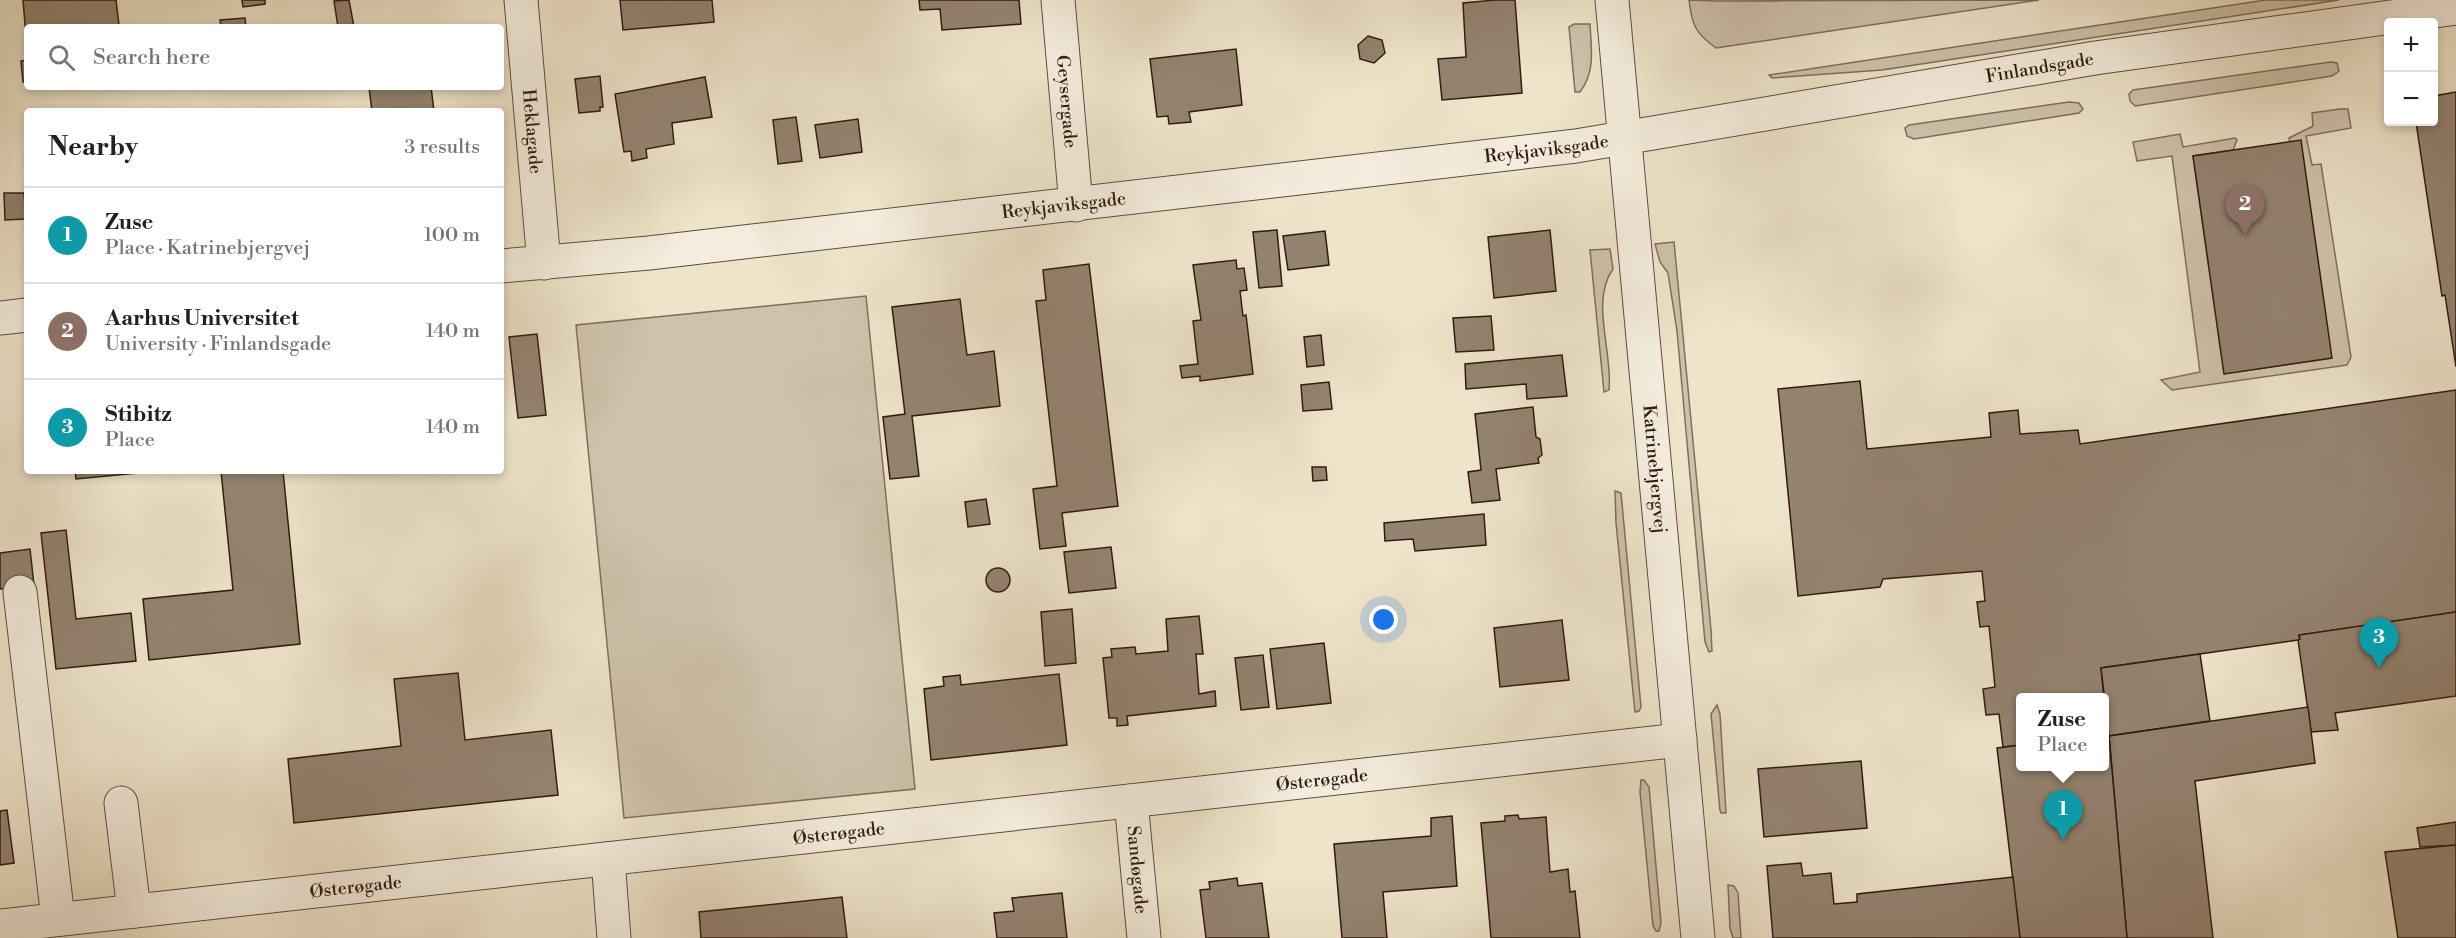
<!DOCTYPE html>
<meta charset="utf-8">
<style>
:root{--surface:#fff;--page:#f2f2f2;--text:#202124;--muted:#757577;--line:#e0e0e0;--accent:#0b8043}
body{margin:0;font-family:"Libre Bodoni",serif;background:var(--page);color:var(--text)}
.controls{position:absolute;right:18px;top:18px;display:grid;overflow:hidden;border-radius:6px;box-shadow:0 3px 9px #0003}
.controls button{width:54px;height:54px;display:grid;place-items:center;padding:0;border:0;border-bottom:2px solid var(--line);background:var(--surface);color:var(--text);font:30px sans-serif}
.you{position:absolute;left:1384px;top:620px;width:21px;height:21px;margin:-15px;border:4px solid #fff;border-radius:50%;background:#1a73e8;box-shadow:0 0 0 9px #1a73e833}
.badge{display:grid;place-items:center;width:39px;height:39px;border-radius:50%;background:var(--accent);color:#fff;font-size:20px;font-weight:700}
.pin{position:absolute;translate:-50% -50px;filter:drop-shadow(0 2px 3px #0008)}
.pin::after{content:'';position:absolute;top:32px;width:21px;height:18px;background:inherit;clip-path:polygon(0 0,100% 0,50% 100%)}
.popup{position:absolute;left:2016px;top:693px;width:93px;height:78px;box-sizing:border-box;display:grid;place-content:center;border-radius:6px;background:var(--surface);filter:drop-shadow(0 2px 4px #0005);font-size:20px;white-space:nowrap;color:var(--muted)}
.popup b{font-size:22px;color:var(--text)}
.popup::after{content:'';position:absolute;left:50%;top:100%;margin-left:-12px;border:12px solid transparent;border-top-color:var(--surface)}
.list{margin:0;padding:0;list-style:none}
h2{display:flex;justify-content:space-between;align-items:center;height:78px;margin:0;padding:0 24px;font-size:26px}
h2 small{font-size:20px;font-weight:400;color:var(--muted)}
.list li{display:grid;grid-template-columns:39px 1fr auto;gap:18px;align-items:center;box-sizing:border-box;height:96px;padding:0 24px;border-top:2px solid var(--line)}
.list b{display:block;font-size:22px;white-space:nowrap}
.list p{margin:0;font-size:20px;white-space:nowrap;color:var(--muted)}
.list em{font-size:20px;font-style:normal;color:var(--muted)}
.icon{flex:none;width:33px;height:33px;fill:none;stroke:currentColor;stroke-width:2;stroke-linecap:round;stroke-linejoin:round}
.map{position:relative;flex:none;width:2456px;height:938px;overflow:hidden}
.search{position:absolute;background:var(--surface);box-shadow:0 3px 9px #0003;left:24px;top:24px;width:480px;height:66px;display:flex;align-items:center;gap:15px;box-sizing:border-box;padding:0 21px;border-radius:6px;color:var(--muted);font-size:22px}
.panel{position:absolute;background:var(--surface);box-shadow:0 3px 9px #0003;left:24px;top:108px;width:480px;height:366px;border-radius:6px}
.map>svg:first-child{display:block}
.green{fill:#cec2ab;stroke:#806e5e;stroke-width:1.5}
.building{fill:#948371;stroke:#321a11;stroke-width:1.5}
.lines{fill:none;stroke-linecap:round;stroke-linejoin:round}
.minor-casing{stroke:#614c3f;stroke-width:35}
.minor{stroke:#f4eddd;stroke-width:33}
.labels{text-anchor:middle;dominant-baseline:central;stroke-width:4.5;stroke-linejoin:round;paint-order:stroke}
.street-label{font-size:18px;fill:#321a11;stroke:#f4eddd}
</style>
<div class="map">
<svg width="2456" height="938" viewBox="0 0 2456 938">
<rect width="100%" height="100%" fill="#eee4ca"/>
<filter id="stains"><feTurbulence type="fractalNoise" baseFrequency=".00333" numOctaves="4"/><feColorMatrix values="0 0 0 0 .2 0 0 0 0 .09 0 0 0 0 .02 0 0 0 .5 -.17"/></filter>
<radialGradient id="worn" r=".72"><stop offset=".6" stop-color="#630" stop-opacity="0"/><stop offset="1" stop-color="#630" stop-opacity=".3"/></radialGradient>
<g class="green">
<path d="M1689,0L1717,1L2039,0L1716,48C1695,33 1692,25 1689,0Z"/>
<polygon points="2266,0 2339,0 1882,70 1772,78 1769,75"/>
<path d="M1574,24H1590C1591,48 1596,71 1580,92H1575L1569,27Z"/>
<polygon points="2331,62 2337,63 2339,71 2332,76 2135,106 2130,101 2129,94 2133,90"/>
<polygon points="2069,102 2079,103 2083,109 2079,113 1914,139 1907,136 1905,128 1909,125"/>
<polygon points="2340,109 2348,109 2351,128 2306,136 2312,165 2321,164 2351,357 2347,365 2172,390 2161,380 2200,372 2172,156 2137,161 2133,142 2180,134 2183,147 2235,138 2237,140 2233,150 2193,156 2224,374 2331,358 2289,138 2313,126 2312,113"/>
<polygon points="1674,242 1711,630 1712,651 1709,652 1705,642 1677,331 1668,273 1660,262 1655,244"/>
<path d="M1610,249L1613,269C1590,301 1613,352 1609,390L1604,392L1590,250Z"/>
<polygon points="866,296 915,789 624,818 576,325"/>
<polygon points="1615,491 1621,493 1641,707 1639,711 1635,712 1616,523"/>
<polygon points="1717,705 1720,714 1726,813 1721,813 1720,810 1711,714"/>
<polygon points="1641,780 1644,780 1649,787 1661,923 1659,931 1656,931 1653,926 1640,792"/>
<polygon points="1728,885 1734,886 1738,893 1741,938 1733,938 1730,928"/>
</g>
<g class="building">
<polygon points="23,0 116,0 119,25 27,27 26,36"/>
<polygon points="242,0 265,0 265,4 243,7"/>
<polygon points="349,0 354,27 338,27 334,1"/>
<polygon points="620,0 712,0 714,22 623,30"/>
<polygon points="919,0 1019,0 1021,24 942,30 940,9 920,10"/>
<polygon points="1495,0 1515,0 1522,93 1442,100 1438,59 1466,57 1463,3"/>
<polygon points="245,18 246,27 221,27 220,20"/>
<polygon points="1368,36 1382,40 1385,53 1374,63 1360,59 1358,45"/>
<polygon points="1236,49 1242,105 1189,112 1191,122 1169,124 1168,116 1157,117 1150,59"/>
<polygon points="27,60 27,82 23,82 21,61"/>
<polygon points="600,76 603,107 600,107 600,111 579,113 575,79"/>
<polygon points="705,77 712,117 672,123 674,144 646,149 647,158 632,161 631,151 624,152 615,94"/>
<polygon points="369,87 431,87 434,111 372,111"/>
<polygon points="2456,92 2456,367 2445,295 2442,296 2416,122 2434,122 2434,96"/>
<polygon points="796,117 802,161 778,164 773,120"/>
<polygon points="858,119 862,152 820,158 815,125"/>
<polygon points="2301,140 2332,358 2224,374 2193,156"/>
<polygon points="4,193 24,193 26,219 5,220"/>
<polygon points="1277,230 1282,286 1259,288 1253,232"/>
<polygon points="1550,230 1556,291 1494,298 1488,237"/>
<polygon points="1325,231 1329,265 1288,270 1283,236"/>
<polygon points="1236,260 1237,269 1244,268 1247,290 1240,291 1243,316 1246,315 1253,374 1200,381 1200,376 1182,378 1180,366 1198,364 1193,321 1201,320 1193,265"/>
<polygon points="1089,264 1118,506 1062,513 1066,546 1040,549 1033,489 1057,486 1036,301 1046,300 1043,270"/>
<polygon points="960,299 967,355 994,351 1000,406 912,416 919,476 890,479 883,417 905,414 892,307"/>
<polygon points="1491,316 1494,350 1456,352 1453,318"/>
<polygon points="537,334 546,415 518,418 509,337"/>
<polygon points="1321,335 1324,365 1307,367 1304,337"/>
<polygon points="1562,355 1567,396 1527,399 1526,384 1466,389 1465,364"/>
<polygon points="1860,381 1867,449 1991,437 1989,413 2018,410 2020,434 2078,430 2080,444 2456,390 2456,612 2299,635 2300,639 2298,640 2101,668 2104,698 2021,698 2021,745 2003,747 1999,714 1986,715 1983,689 1995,687 1989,626 1980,627 1977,602 1985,601 1982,571 1883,579 1880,587 1798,596 1778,389"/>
<polygon points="1329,382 1332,409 1303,411 1301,385"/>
<polygon points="1533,407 1536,437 1540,439 1542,455 1538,458 1539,463 1496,469 1500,500 1472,503 1468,472 1481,470 1475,414"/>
<polygon points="1312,467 1326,467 1327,480 1313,481"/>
<polygon points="75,471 159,471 76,479"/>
<polygon points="221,471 283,471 300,644 149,660 143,599 233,590"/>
<polygon points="986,499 990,524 968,527 965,502"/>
<polygon points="1484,514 1486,545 1415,551 1413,539 1385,541 1384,523"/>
<polygon points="66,530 76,619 131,613 136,661 56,669 41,533"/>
<polygon points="1111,547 1116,588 1069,593 1064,552"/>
<polygon points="30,549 34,585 0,589 0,553"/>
<circle cx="998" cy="580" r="12"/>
<polygon points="1072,609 1076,663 1045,666 1041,612"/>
<polygon points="2456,612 2456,696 2335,713 2338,730 2311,732 2298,640 2300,639 2299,635"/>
<polygon points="1199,616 1203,654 1196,654 1199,694 1215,691 1216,706 1127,716 1128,725 1117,726 1117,718 1109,718 1103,658 1112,657 1111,649 1135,647 1136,654 1168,651 1166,619"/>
<polygon points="1562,620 1569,680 1500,687 1494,628"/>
<polygon points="1324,643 1331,703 1277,709 1270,649"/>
<polygon points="2200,654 2210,721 2109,736 2101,668"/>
<polygon points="1263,655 1269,707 1241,710 1235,658"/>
<polygon points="458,673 465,740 551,730 558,795 294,823 288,759 401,746 394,679"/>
<polygon points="1059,674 1067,745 931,760 924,689 944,686 943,677 960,675 961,685"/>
<polygon points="2308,707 2315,763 2195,781 2213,938 2127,938 2109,736"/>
<polygon points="2105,736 2109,736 2127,938 2020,938 1997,748 2021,745 2021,766 2105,766"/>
<polygon points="1861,761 1867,828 1764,837 1758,769"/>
<polygon points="7,810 14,863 0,865 0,811"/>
<polygon points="1518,815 1519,819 1546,817 1550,872 1568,869 1570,892 1575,891 1580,938 1491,938 1481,823 1505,821 1505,816"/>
<polygon points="1452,816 1457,886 1383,892 1387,938 1342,938 1334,844 1431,836 1431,818"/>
<polygon points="2456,822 2456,845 2420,847 2417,828"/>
<polygon points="2456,845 2456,938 2398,938 2385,852"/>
<polygon points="1801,863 1803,876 1831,873 1834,904 1857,902 1857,894 2013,877 2020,938 1773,938 1767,866"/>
<polygon points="1237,878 1238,886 1262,883 1269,938 1206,938 1200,890 1210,889 1209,882"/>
<polygon points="1062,893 1067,938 997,938 994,913 1014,911 1012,898"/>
<polygon points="842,897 847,938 701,938 699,912"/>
</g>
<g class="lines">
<defs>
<g id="minor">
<path id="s1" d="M521,0L544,263"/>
<path id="s2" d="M1058,0L1076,205"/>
<path id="s3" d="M1612,0L1698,938"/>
<path id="s4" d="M501,266L649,253L1576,146L2095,58L2456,8"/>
<polyline points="0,318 27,315"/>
<polyline points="20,592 58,919"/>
<path id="s5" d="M1131,801L1144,938"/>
<polyline points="121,803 134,911"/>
<polyline points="608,859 614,938"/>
<path id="s6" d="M0,926L1680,740"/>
</g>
</defs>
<use href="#minor" class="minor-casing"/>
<use href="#minor" class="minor"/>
</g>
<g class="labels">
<g class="street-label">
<text stroke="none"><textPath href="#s4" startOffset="1552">Finlandsgade</textPath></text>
<text stroke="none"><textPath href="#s2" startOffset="102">Geysergade</textPath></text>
<text stroke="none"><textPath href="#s1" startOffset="132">Heklagade</textPath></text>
<text stroke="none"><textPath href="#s4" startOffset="1052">Reykjaviksgade</textPath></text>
<text stroke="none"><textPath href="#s4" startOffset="566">Reykjaviksgade</textPath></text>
<text stroke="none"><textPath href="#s3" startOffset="471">Katrinebjergvej</textPath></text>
<text stroke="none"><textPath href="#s6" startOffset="1330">Østerøgade</textPath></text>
<text stroke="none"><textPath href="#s6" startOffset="844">Østerøgade</textPath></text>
<text stroke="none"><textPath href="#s5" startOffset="69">Sandøgade</textPath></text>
<text stroke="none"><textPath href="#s6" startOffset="358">Østerøgade</textPath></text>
</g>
</g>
<rect width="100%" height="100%" filter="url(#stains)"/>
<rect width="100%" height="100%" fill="url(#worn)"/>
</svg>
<div class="controls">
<button>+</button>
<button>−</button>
</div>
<div class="you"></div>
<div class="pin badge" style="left:2063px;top:840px;background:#0f9aa8">1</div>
<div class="popup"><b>Zuse</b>Place</div>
<div class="pin badge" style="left:2245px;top:235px;background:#8d6e63">2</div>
<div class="pin badge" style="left:2379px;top:668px;background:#0f9aa8">3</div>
<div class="search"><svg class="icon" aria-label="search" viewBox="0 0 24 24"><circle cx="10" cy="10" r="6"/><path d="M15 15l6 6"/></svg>Search here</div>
<section class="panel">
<h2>Nearby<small>3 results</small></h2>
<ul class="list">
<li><span class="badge" style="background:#0f9aa8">1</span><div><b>Zuse</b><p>Place · Katrinebjergvej</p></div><em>100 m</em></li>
<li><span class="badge" style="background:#8d6e63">2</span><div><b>Aarhus Universitet</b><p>University · Finlandsgade</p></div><em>140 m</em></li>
<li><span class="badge" style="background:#0f9aa8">3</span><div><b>Stibitz</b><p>Place</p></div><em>140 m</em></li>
</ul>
</section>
</div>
